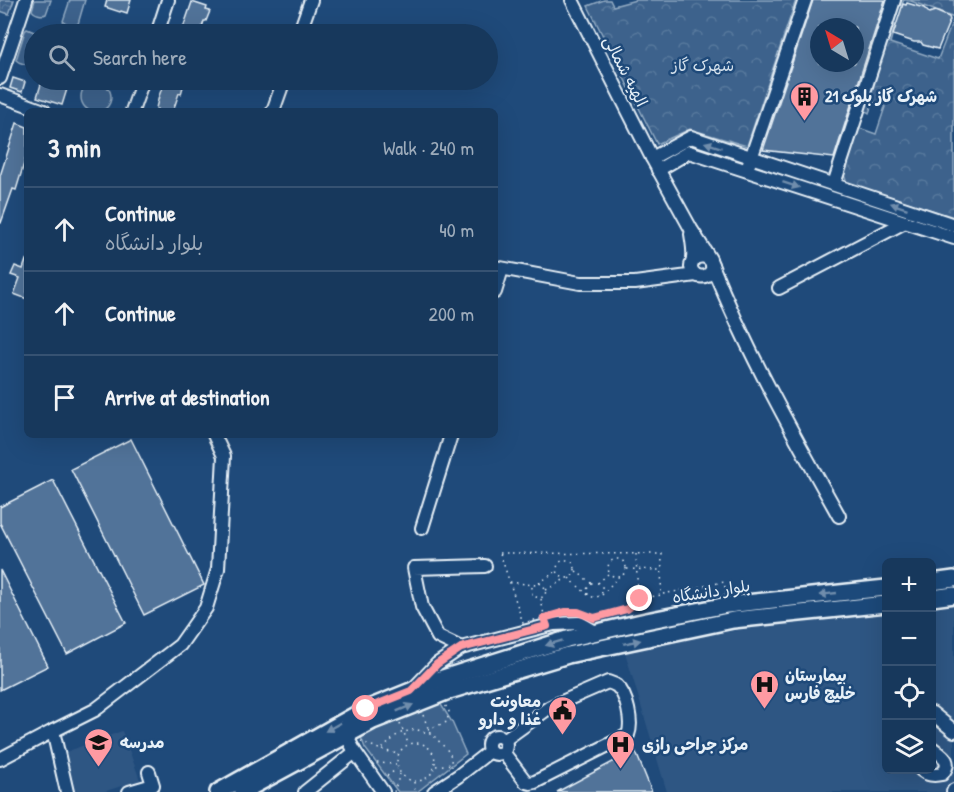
<!DOCTYPE html>
<meta charset="utf-8">
<style>
:root{--surface:#17385c;--page:#203f62;--text:#f1f3f6;--muted:#9eacbb;--line:#365272}
body{margin:0;font-family:"Patrick Hand","Playpen Sans Arabic",sans-serif;background:var(--page);color:var(--text)}
.controls{position:absolute;right:18px;bottom:18px;display:grid;overflow:hidden;border-radius:9px;box-shadow:0 6px 24px #0002}
.controls button{width:54px;height:54px;display:grid;place-items:center;padding:0;border:0;border-bottom:2px solid var(--line);background:var(--surface);color:var(--text);font:30px sans-serif}
.compass{position:absolute;left:810px;top:18px;width:54px;height:54px;border-radius:50%;background:var(--surface);box-shadow:0 6px 24px #0002;rotate:322deg}
.stop{position:absolute;width:18px;height:18px;margin:-14px;border:4px solid #ff9aa2;border-radius:50%;background:#fff}
.stop.end{background:#ff9aa2;border-color:#fff;box-shadow:0 2px 6px #0008}
.list{margin:0;padding:0;list-style:none}
h2{display:flex;justify-content:space-between;align-items:center;height:78px;margin:0;padding:0 24px;font-size:26px}
h2 small{font-size:20px;font-weight:400;color:var(--muted)}
.list li{display:grid;grid-template-columns:39px 1fr auto;gap:18px;align-items:center;box-sizing:border-box;height:84px;padding:0 24px;border-top:2px solid var(--line)}
.list b{display:block;font-size:22px;white-space:nowrap}
.list p{margin:0;font-size:20px;white-space:nowrap;color:var(--muted)}
.list em{font-size:20px;font-style:normal;color:var(--muted)}
.icon{flex:none;width:33px;height:33px;fill:none;stroke:currentColor;stroke-width:2;stroke-linecap:round;stroke-linejoin:round}
.map{position:relative;flex:none;width:954px;height:792px;overflow:hidden}
.search{position:absolute;background:var(--surface);box-shadow:0 6px 24px #0002;left:24px;top:24px;width:474px;height:66px;display:flex;align-items:center;gap:15px;box-sizing:border-box;padding:0 21px;border-radius:33px;color:var(--muted);font-size:22px}
.panel{position:absolute;background:var(--surface);box-shadow:0 6px 24px #0002;left:24px;top:108px;width:474px;height:330px;border-radius:9px}
.map>svg:first-child{display:block}
.built{fill:#2e5683}
.green{fill:#3c628c;stroke:#92aac2;stroke-width:1.5}
.forest{fill:url(#forest-crowns);stroke:#92aac2;stroke-width:1.5}
.building{fill:#517399;stroke:#e8f1f8;stroke-width:1.5;fill-rule:evenodd}
.lines{fill:none;stroke-linecap:round;stroke-linejoin:round}
.minor-casing{stroke:#e8f1f8;stroke-width:16}
.major-casing{stroke:#e8f1f8;stroke-width:20}
.path{stroke:#e8f1f8;stroke-width:1.5;stroke-dasharray:1.5 4.5;stroke-linecap:butt}
.minor{stroke:#1f4a7a;stroke-width:12}
.major{stroke:#1f4a7a;stroke-width:15}
.oneway{fill:#6f8dac}
.route{stroke:#ff9aa2;stroke-width:8}
.labels{text-anchor:middle;dominant-baseline:central;stroke-width:5;stroke-linejoin:round;paint-order:stroke}
.park-label{font-size:16px;fill:#d7e3ed;stroke:#1f4a7a}
.street-label{font-size:16px;fill:#e8f1f8;stroke:#1f4a7a}
.poi-label{font-size:16px;font-weight:bold;fill:#e8f1f8;stroke:#1f4a7a;text-anchor:start}
</style>
<div class="map">
<svg width="954" height="792" viewBox="0 0 954 792">
<defs>
<pattern id="forest-crowns" width="20" height="18" patternUnits="userSpaceOnUse" patternTransform="scale(1.5)"><rect width="20" height="18" fill="#3c628c"/><path d="M2 6a3 3 0 1 1 6 0M12 15a3 3 0 1 1 6 0" fill="none" stroke="#58799d"/></pattern>
</defs>
<rect width="100%" height="100%" fill="#1f4a7a"/>
<filter id="ink" filterUnits="userSpaceOnUse"><feTurbulence type="fractalNoise" baseFrequency=".0167" numOctaves="2"/><feDisplacementMap in="SourceGraphic" scale="12" xChannelSelector="R" yChannelSelector="G"/><feConvolveMatrix kernelMatrix="1 2 1 2 8 2 1 2 1" color-interpolation-filters="sRGB"/></filter>
<g filter="url(#ink)">
<g class="built">
<polygon points="954,606 954,792 667,792 624,649 788,622 886,611 886,770 932,770 932,608"/>
<polygon points="122,731 140,780 103,792 73,792 58,755"/>
</g>
<g class="green">
<path d="M35,0H51L46,14C42,16 34,14 32,10Z"/>
<path d="M70,0H85L78,24C74,26 66,24 63,21Z"/>
<path d="M27,29L39,34H34V51L30,64C26,65 19,63 16,60L25,31Z"/>
<circle cx="96" cy="97" r="15"/>
<polygon points="438,700 452,722 466,754 417,792 398,792 365,748 361,737 367,732"/>
</g>
<g class="forest">
<polygon points="0,0 14,0 9,14 0,11"/>
<polygon points="604,0 610,0 613,6 636,0 796,0 747,146 690,129 657,144 588,6"/>
<polygon points="900,0 954,0 954,217 847,183 844,175 859,128 876,134 885,107 873,102 869,113 864,110 890,29 893,25 895,25 890,43 938,59 954,18 911,1 904,0 901,6 899,4"/>
</g>
<g class="building">
<polygon points="107,0 131,0 127,13 121,11 120,12 105,7"/>
<path d="M813,0H885L834,158L763,150ZM819,27H855V63H819Z"/>
<polygon points="192,2 207,7 206,10 210,11 206,21 204,21 200,34 181,34"/>
<polygon points="907,3 924,8 929,13 935,11 949,17 950,20 938,49 923,45 921,42 914,42 893,35 903,4 906,5"/>
<polygon points="13,78 25,82 22,92 10,88"/>
<polygon points="165,80 181,80 181,82 184,83 181,94 179,93 173,111 156,111 157,109 156,108 159,96"/>
<polygon points="42,81 67,89 62,105 37,97"/>
<polygon points="17,123 27,127 27,154 16,190 13,189 1,223 0,223 0,176"/>
<polygon points="26,260 27,261 27,299 14,294 20,278 11,275 15,266 23,269"/>
<polygon points="131,439 204,585 144,615 71,469"/>
<polygon points="53,480 126,623 67,654 0,523 0,507"/>
<polygon points="0,570 48,666 0,690"/>
<polygon points="635,750 652,792 557,792"/>
</g>
<g class="lines">
<defs>
<g id="minor">
<polyline points="572,0 652,158 691,229 710,259"/>
<polyline points="157,34 168,0"/>
<polyline points="299,34 311,0"/>
<polyline points="0,78 26,0"/>
<polyline points="0,95 44,111"/>
<polyline points="132,111 143,80"/>
<polyline points="273,111 284,80"/>
<polyline points="652,158 691,137 954,225"/>
<polyline points="749,164 805,0"/>
<polyline points="658,170 689,152 954,238"/>
<polyline points="834,184 894,0"/>
<path d="M691,234C692,241 694,250 693,258C693,263 691,262 691,267C692,274 698,278 705,276C720,271 710,249 693,259"/>
<path d="M712,265C747,352 793,434 839,516"/>
<polyline points="495,267 580,283 635,283 696,275"/>
<polyline points="779,288 905,222"/>
<polyline points="495,292 502,269"/>
<polyline points="422,528 451,435"/>
<polyline points="461,648 438,637 422,607 414,568 485,566"/>
<polyline points="414,688 437,664 461,648 554,624 580,623 595,632"/>
<polyline points="932,713 954,731"/>
<polyline points="53,731 95,710 180,645 206,608 218,569 224,456 214,435"/>
<polyline points="346,735 355,752 383,792"/>
<circle cx="497" cy="745" r="9"/>
<path d="M503,752L526,782L530,783L535,782L628,735C633,723 627,695 617,686C614,684 611,683 608,682L550,707L504,740"/>
<polyline points="0,759 53,731 67,792"/>
<path d="M921,770C928,775 933,776 942,774C953,761 943,756 932,748"/>
<polyline points="129,792 153,785 149,772"/>
<polyline points="305,792 355,752"/>
<polyline points="434,792 458,776 490,751"/>
<polyline points="953,792 954,790"/>
</g>
<g id="major">
<polyline points="932,582 954,579"/>
<polyline points="932,598 954,595"/>
<polyline points="218,792 366,709 443,678 567,639 646,621 727,605 886,588"/>
<polyline points="242,792 373,721 449,691 568,655 733,620 886,604"/>
</g>
</defs>
<use href="#minor" class="minor-casing"/>
<use href="#major" class="major-casing"/>
<g class="path">
<polygon points="500,553 662,554 661,595 640,599 627,609 594,618 578,612 565,612 523,623"/>
<polyline points="636,554 638,601"/>
<circle cx="617" cy="568" r="9"/>
<circle cx="566" cy="569" r="9"/>
<polyline points="627,569 661,570"/>
<polyline points="576,571 591,583"/>
<polyline points="569,578 588,595"/>
<polyline points="510,582 534,585 539,583 543,585 546,590 545,595 541,598 536,597 532,594 531,589 534,585"/>
<polyline points="539,583 555,572"/>
<polygon points="591,583 598,583 603,588 601,595 595,598 588,595 587,589"/>
<polyline points="598,583 608,574"/>
<polyline points="546,590 565,579"/>
<polyline points="663,594 724,582 726,593"/>
<polyline points="602,595 617,578"/>
<polyline points="541,599 544,615"/>
<polyline points="423,715 430,733"/>
<polyline points="400,723 408,743"/>
<polyline points="428,729 447,722 449,711 445,705"/>
<polyline points="361,741 381,750 398,734 415,729 433,735 450,753 452,767"/>
<circle cx="416" cy="762" r="19"/>
<polyline points="382,750 398,754"/>
<polyline points="377,763 396,764"/>
<polyline points="436,766 452,764"/>
<polyline points="387,776 397,769"/>
<polyline points="414,782 415,792"/>
<polyline points="394,792 400,774"/>
</g>
<use href="#minor" class="minor"/>
<use href="#major" class="major"/>
</g>
<defs><path id="oneway-solid" d="M-6-.8H1V-3.2L6.5 0L1 3.2V.8H-6Z" transform="scale(1.5)"/></defs>
<g class="oneway">
<use href="#oneway-solid" transform="translate(713 145) rotate(-162)"/>
<use href="#oneway-solid" transform="translate(791 185) rotate(18)"/>
<use href="#oneway-solid" transform="translate(899 206) rotate(-161)"/>
<use href="#oneway-solid" transform="translate(828 594) rotate(174)"/>
<use href="#oneway-solid" transform="translate(632 642) rotate(-12)"/>
<use href="#oneway-solid" transform="translate(554 643) rotate(163)"/>
<use href="#oneway-solid" transform="translate(405 708) rotate(-22)"/>
<use href="#oneway-solid" transform="translate(333 727) rotate(151)"/>
</g>
</g>
<g class="lines" filter="url(#ink)">
<polyline class="route" points="366,709 411,691 437,664 461,648 547,626 544,618 565,612 578,612 594,618 627,609 640,599"/>
</g>
<defs>
<symbol id="building-pin" viewBox="-11 -11 22 30"><path d="M0 17L-7.5 6A9.5 9.5 0 1 1 7.5 6Z" fill="#ff9aa2" stroke="#1f4a7a"/><path d="M-4-6H4V6H1V3H-1V6H-4ZM-2.5-4.3h1.7v1.8h-1.7ZM.8-4.3h1.7v1.8H.8ZM-2.5-1h1.7V.8h-1.7ZM.8-1h1.7V.8H.8Z" fill="#111"/></symbol>
<symbol id="hospital-pin" viewBox="-11 -11 22 30"><path d="M0 17L-7.5 6A9.5 9.5 0 1 1 7.5 6Z" fill="#ff9aa2" stroke="#1f4a7a"/><path d="M-5-5h3v3.5h4V-5h3V5h-3V1.5h-4V5h-3Z" fill="#111"/></symbol>
<symbol id="civic-pin" viewBox="-11 -11 22 30"><path d="M0 17L-7.5 6A9.5 9.5 0 1 1 7.5 6Z" fill="#ff9aa2" stroke="#1f4a7a"/><path d="M-.6-6.5H3V-4.5H.6V-3L4-1V1h2V6H-6V1h2V-1L-.6-3ZM-1.2 2.5V6h2.4V2.5Z" fill="#111"/></symbol>
<symbol id="school-pin" viewBox="-11 -11 22 30"><path d="M0 17L-7.5 6A9.5 9.5 0 1 1 7.5 6Z" fill="#ff9aa2" stroke="#1f4a7a"/><path d="M0-5L7-2L0 1L-7-2ZM-4 1L0 2.5L4 1V4Q0 6-4 4Z" fill="#111"/></symbol>
</defs>
<g fill-rule="evenodd">
<use href="#building-pin" x="788" y="80" width="33" height="45"/>
<use href="#hospital-pin" x="748" y="668" width="33" height="45"/>
<use href="#civic-pin" x="546" y="694" width="33" height="45"/>
<use href="#school-pin" x="82" y="726" width="33" height="45"/>
<use href="#hospital-pin" x="604" y="728" width="33" height="45"/>
</g>
<g class="labels">
<g class="park-label">
<text x="703" y="65">شهرک گاز</text>
</g>
<g class="street-label">
<text transform="translate(626 71) rotate(63)">الهیه شمالی</text>
<text transform="translate(711 591) rotate(-9)">بلوار دانشگاه</text>
</g>
<g class="poi-label">
<text x="825" y="96">شهرک گاز بلوک 21</text>
<text x="785" y="675">بیمارستان<tspan x="785" dy="18">خلیج فارس</tspan></text>
<text x="541" y="701" text-anchor="end">معاونت<tspan x="541" dy="18">غذا و دارو</tspan></text>
<text x="120" y="742">مدرسه</text>
<text x="642" y="744">مرکز جراحی رازی</text>
</g>
</g>
</svg>
<div class="controls">
<button>+</button>
<button>−</button>
<button><svg class="icon" aria-label="locate" viewBox="0 0 24 24"><circle cx="12" cy="12" r="6"/><path d="M12 2v4M12 18v4M2 12h4M18 12h4"/></svg></button>
<button><svg class="icon" aria-label="layers" viewBox="0 0 24 24"><path d="M12 4l9 5-9 5-9-5zM3 14l9 5 9-5"/></svg></button>
</div>
<svg class="compass" viewBox="-18 -18 36 36"><path d="M0-13l5 13h-10z" fill="#e53935"/><path d="M0 13l5-13h-10z" fill="#9eacbb"/></svg>
<div class="stop" style="left:366px;top:709px"></div>
<div class="stop end" style="left:640px;top:599px"></div>
<div class="search"><svg class="icon" aria-label="search" viewBox="0 0 24 24"><circle cx="10" cy="10" r="6"/><path d="M15 15l6 6"/></svg>Search here</div>
<section class="panel">
<h2>3 min<small>Walk · 240 m</small></h2>
<ul class="list">
<li><svg class="icon" aria-label="ahead" viewBox="0 0 24 24"><path d="M12 20V5M6 11l6-6 6 6"/></svg><div><b>Continue</b><p>بلوار دانشگاه</p></div><em>40 m</em></li>
<li><svg class="icon" aria-label="ahead" viewBox="0 0 24 24"><path d="M12 20V5M6 11l6-6 6 6"/></svg><div><b>Continue</b></div><em>200 m</em></li>
<li><svg class="icon" aria-label="arrive" viewBox="0 0 24 24"><path d="M6 21V4h12l-3 4 3 4H6"/></svg><div><b>Arrive at destination</b></div></li>
</ul>
</section>
</div>
